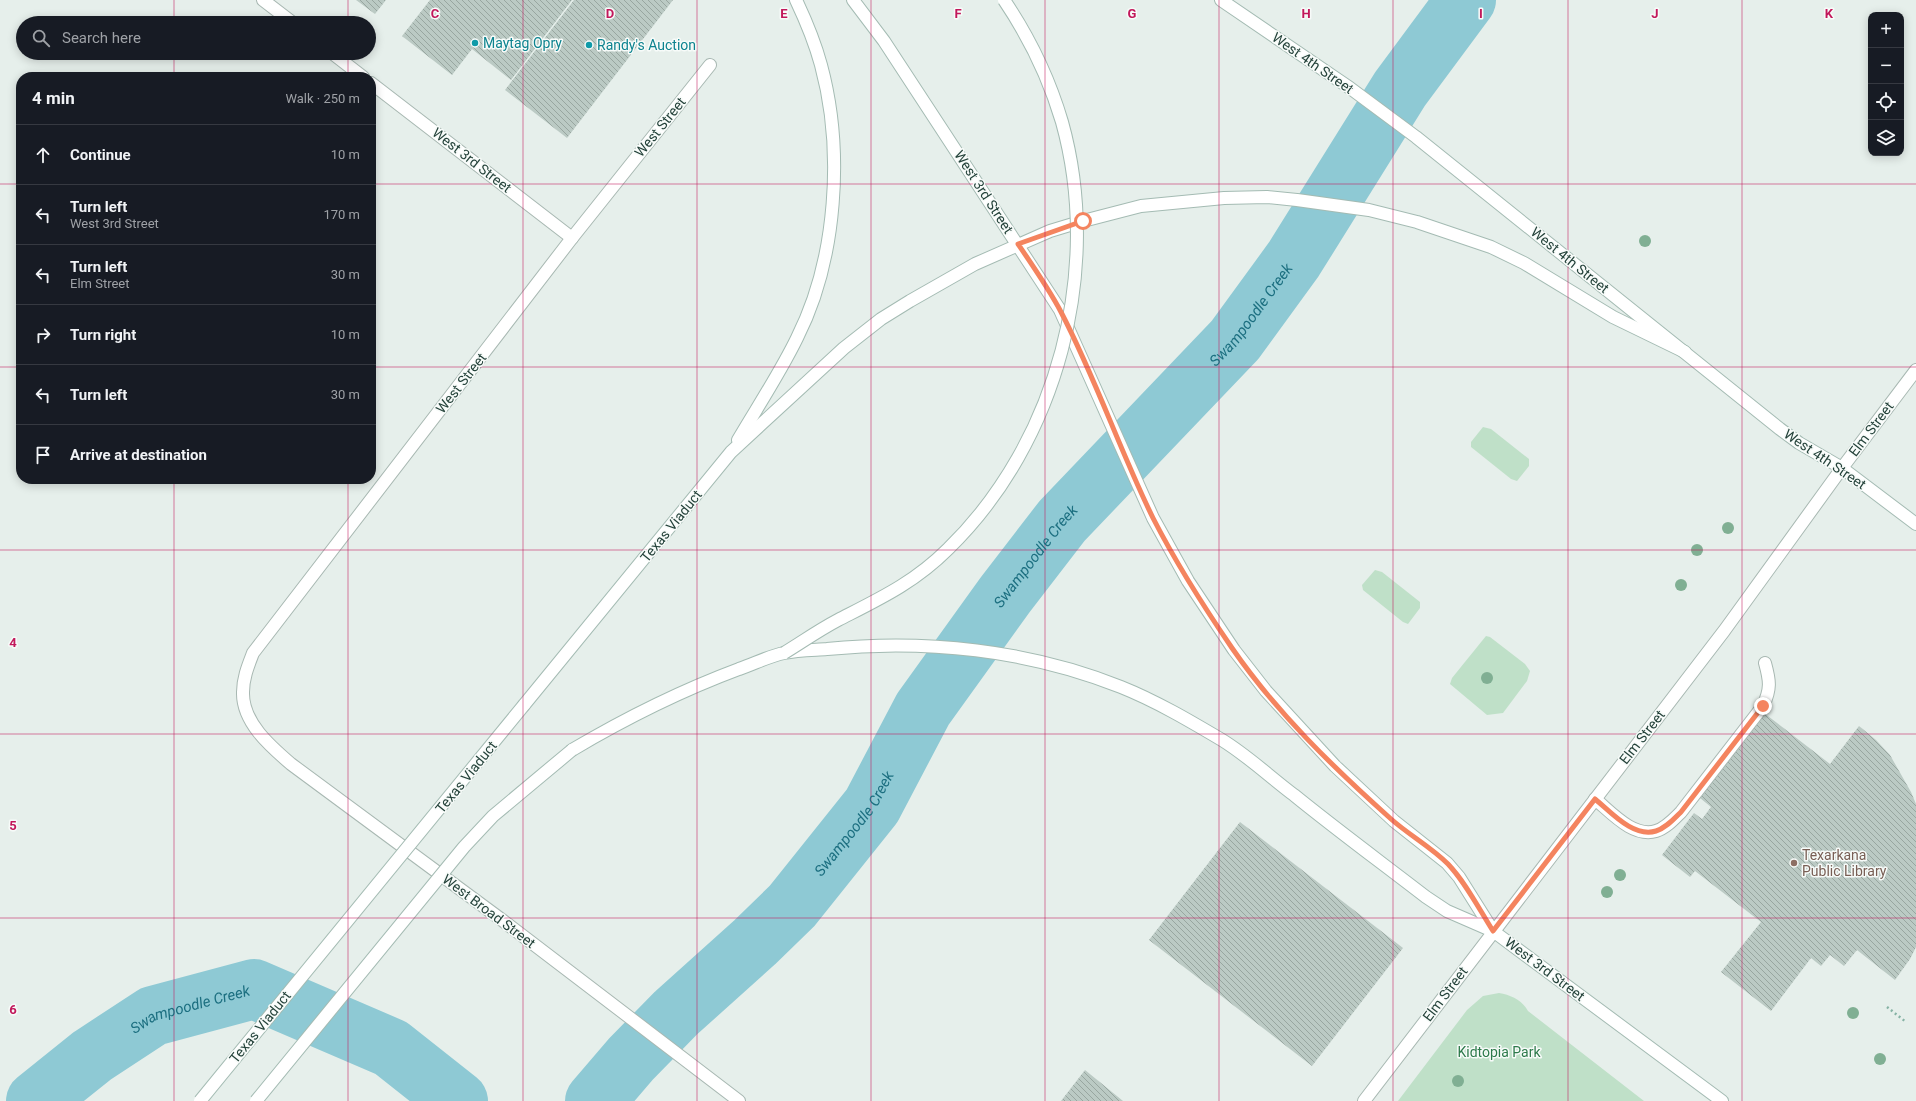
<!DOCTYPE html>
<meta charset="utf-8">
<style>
:root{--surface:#171b24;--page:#242831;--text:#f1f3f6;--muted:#9ea1a6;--line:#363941}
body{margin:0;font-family:Roboto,sans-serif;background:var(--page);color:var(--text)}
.controls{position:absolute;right:12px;top:12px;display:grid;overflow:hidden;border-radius:8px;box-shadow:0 2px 10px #0003}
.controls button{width:36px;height:36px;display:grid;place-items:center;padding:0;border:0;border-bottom:1px solid var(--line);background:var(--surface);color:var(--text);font:20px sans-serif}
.stop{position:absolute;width:12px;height:12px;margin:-9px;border:3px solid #f4845f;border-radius:50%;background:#fff}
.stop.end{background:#f4845f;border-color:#fff;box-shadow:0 1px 4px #0008}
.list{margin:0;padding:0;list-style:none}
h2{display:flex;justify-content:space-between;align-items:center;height:52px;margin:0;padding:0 16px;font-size:17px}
h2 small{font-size:13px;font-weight:400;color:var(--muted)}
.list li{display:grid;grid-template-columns:26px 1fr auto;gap:12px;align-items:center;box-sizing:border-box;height:60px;padding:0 16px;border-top:1px solid var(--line)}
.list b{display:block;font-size:15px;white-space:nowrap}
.list p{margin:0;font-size:13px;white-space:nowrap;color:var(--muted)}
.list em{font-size:13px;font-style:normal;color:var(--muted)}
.icon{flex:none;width:22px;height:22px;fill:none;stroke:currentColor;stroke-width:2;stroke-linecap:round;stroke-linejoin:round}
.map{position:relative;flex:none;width:1916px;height:1101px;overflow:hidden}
.search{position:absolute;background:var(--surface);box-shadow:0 2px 10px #0003;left:16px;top:16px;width:360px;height:44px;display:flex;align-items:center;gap:10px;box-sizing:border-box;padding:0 14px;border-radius:22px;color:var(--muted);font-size:15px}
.panel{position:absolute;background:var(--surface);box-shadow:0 2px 10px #0003;left:16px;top:72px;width:360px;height:412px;border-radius:16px}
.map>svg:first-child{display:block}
.green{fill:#bfe0c8}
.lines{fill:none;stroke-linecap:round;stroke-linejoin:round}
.river{stroke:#8ec9d4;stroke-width:60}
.building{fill:url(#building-back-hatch)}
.service-casing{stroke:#a8b8b2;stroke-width:14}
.minor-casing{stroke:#a8b8b2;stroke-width:14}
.secondary-casing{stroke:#a4bbb3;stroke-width:14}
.path{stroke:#86b3a5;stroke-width:2.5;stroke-dasharray:2 3;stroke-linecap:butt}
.service{stroke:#fff;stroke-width:12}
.minor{stroke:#fff;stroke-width:12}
.secondary{stroke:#fff;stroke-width:12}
.secondary-bridge-casing{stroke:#a4bbb3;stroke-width:14;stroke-linecap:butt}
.secondary-bridge{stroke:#fff;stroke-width:12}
.tree{fill:#80af93}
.route{stroke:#f4845f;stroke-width:5}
.grid{fill:none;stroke:#c2185b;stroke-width:1;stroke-opacity:0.55}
.culture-dot{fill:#0f9aa8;stroke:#f7fbf9;stroke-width:1.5}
.education-dot{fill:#8d6e63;stroke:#f7fbf9;stroke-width:1.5}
.labels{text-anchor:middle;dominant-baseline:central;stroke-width:3;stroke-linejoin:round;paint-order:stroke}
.culture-label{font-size:14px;fill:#0d838f;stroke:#f7fbf9;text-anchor:start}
.street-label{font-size:14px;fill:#24423a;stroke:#f7fbf9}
.education-label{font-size:14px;fill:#785e54;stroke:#f7fbf9;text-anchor:start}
.park-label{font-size:14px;fill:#2d7a4b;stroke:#f7fbf9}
.water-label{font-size:15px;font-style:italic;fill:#1c6f80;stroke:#f7fbf9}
.grid-label{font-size:13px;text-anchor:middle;font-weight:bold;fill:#c2185b;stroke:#f7fbf9;stroke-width:3;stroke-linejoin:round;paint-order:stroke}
</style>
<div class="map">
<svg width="1916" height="1101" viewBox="0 0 1916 1101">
<defs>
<pattern id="building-back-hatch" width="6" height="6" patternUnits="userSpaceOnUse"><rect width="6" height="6" fill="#bbcac4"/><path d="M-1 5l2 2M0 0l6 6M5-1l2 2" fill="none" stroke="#98a6a0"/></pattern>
</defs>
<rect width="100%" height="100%" fill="#e6efeb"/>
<g class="green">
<polygon points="1483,427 1491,429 1529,459 1529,466 1517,481 1511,479 1471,447 1471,442"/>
<polygon points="1375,570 1382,572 1420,602 1420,608 1408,624 1403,622 1363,590 1362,585"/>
<polygon points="1486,636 1490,637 1525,664 1530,671 1527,681 1503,713 1487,715 1450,684 1452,678"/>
<path d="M1499,993C1511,995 1522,1000 1528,1011L1644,1101H1398L1467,1010L1483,996Z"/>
</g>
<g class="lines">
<g class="river">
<path id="s1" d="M36,1101L92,1056L153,1016L254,989L391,1048L458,1101"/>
<path id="s2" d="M595,1101L631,1059L676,1013L755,942L792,906L872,806L923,709L1005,595L1062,521L1235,340L1294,259L1400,89L1466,0"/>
</g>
</g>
<g class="building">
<polygon points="356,0 386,0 375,14"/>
<polygon points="430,0 572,0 511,80 472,49 452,75 402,36"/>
<polygon points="574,0 673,0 567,138 505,90"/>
<polygon points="1764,713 1830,764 1859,726 1876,740 1890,755 1911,792 1916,804 1916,947 1910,959 1895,980 1857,950 1844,966 1830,955 1821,966 1811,958 1771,1011 1721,972 1761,922 1695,871 1690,877 1662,855 1694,813 1702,819 1711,807 1700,798"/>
<polygon points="1240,822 1403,948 1312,1066 1149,940"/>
<polygon points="1085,1070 1123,1101 1061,1101"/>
</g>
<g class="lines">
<defs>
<path id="service" d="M1595,799C1611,812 1633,838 1656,831C1666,828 1674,819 1681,812L1763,706C1771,689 1770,681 1765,663"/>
<g id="minor">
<polyline points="263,0 293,23"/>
<polyline points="332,53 363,77"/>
<path d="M710,65L572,238L253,653C248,666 243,678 243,692C242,722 270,746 291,764L502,920L739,1101"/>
<polyline points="371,83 572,238"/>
<polyline points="1364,1101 1724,631 1842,468 1916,370"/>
</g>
<g id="secondary">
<polyline points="853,0 884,41 1060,310 1153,518 1188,581 1234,650 1266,691 1335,766 1394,821 1447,863 1459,877 1493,931 1722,1101"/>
<polyline points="1221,0 1350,88 1416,137 1780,429 1799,443 1842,468 1916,524"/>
<path d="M738,440C758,406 780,373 797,338C837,259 844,150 821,65C815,43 806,21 796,0"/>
<polyline points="524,705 731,452 844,348 881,319 910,301 975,264 1050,231 1083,221 1141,206 1224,198 1267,197 1297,200 1369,210 1417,222 1491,247 1524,263 1613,317 1685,352"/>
<path d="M572,750C626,718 680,691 739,669C754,664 769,656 784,653C798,650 813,650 827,649C925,639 1029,650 1121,687C1156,701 1190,721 1222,740C1248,756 1270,777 1294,795C1337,830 1382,863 1426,897L1447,911L1493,931"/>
</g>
</defs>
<use href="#service" class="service-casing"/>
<use href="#minor" class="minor-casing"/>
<use href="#secondary" class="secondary-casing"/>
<polyline class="path" points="1887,1007 1906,1022"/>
<use href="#service" class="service"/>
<use href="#minor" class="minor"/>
<use href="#secondary" class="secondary"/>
<defs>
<g id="secondary-bridge">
<path d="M784,653C802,642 819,630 838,620C879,599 914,583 948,549C1058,442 1103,269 1062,122C1049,78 1029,37 1004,0"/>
<polyline points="200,1101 524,705"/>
<polyline points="256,1101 464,847 493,816 572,750"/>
</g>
</defs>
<use href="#secondary-bridge" class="secondary-bridge-casing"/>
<use href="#secondary-bridge" class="secondary-bridge"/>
</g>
<g class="tree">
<circle cx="1645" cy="241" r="6"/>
<circle cx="1728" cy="528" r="6"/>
<circle cx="1697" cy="550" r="6"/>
<circle cx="1681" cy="585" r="6"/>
<circle cx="1487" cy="678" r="6"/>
<circle cx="1620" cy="875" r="6"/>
<circle cx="1607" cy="892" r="6"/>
<circle cx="1853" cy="1013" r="6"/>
<circle cx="1880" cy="1059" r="6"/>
<circle cx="1458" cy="1081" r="6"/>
</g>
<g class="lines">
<path class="route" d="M1083,221L1018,244C1033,266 1049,289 1061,312C1096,379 1120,451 1153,518C1176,563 1204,607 1232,648C1276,712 1334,768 1391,819C1409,835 1431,847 1448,864C1466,883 1479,909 1493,931L1595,799C1611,812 1633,838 1656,831C1666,828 1674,819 1681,812L1763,706"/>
</g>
<path class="grid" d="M174,0V23M348,0V23M523,0V1101M697,0V1101M871,0V1101M1045,0V1101M1219,0V1101M1393,0V1101M1568,0V1101M1742,0V1101M174,53V77M348,53V77M0,184H21M371,184H1916M0,367H21M371,367H1916M174,479V1101M348,479V1101M0,550H1916M0,734H1916M0,918H1916"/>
<g class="culture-dot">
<circle cx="475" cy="43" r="4"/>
<circle cx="589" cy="45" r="4"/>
</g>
<circle class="education-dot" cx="1794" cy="863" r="4"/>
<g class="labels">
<g class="culture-label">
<text x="483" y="43">Maytag Opry</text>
<text x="597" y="45">Randy's Auction</text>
</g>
<g class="street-label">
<text transform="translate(1313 63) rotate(35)">West 4th Street</text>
<text transform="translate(660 127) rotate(-51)">West Street</text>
<text transform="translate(472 160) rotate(38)">West 3rd Street</text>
<text transform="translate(984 192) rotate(57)">West 3rd Street</text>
<text transform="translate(1570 260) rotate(39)">West 4th Street</text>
<text transform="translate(461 383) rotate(-52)">West Street</text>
<text transform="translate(1871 429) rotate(-53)">Elm Street</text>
<text transform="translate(1825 459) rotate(34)">West 4th Street</text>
<text transform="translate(671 526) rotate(-51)">Texas Viaduct</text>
<text transform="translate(1642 737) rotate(-52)">Elm Street</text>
<text transform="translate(466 777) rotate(-51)">Texas Viaduct</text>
<text transform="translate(489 911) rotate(37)">West Broad Street</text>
<text transform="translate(1545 969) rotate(37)">West 3rd Street</text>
<text transform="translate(1445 994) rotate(-53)">Elm Street</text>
<text transform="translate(260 1027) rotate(-51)">Texas Viaduct</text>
</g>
<g class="education-label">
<text x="1802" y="855">Texarkana<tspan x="1802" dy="16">Public Library</tspan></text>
</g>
<g class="park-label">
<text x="1499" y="1052">Kidtopia Park</text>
</g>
<g class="water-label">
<text stroke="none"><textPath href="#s2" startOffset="1029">Swampoodle Creek</textPath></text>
<text stroke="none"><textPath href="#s2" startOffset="705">Swampoodle Creek</textPath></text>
<text stroke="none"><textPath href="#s2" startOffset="381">Swampoodle Creek</textPath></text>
<text stroke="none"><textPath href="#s1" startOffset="182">Swampoodle Creek</textPath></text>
</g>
</g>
<g class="grid-label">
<text x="435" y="18">C</text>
<text x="610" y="18">D</text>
<text x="784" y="18">E</text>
<text x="958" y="18">F</text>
<text x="1132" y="18">G</text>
<text x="1306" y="18">H</text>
<text x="1481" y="18">I</text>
<text x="1655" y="18">J</text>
<text x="1829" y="18">K</text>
<text x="13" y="647">4</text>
<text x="13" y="830">5</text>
<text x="13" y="1014">6</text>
</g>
</svg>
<div class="controls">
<button>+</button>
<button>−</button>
<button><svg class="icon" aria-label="locate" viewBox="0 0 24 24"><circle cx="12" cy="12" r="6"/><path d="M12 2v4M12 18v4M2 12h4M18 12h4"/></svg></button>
<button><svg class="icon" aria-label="layers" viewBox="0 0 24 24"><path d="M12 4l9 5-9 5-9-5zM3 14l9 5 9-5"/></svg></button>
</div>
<div class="stop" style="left:1083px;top:221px"></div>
<div class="stop end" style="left:1763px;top:706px"></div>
<div class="search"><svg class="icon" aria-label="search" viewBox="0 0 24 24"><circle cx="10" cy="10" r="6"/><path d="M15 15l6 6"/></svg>Search here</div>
<section class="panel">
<h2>4 min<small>Walk · 250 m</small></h2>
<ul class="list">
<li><svg class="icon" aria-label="ahead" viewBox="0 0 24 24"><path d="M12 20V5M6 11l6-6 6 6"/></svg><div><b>Continue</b></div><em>10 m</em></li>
<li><svg class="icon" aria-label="left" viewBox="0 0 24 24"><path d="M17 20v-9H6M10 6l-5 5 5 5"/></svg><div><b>Turn left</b><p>West 3rd Street</p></div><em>170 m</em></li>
<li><svg class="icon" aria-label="left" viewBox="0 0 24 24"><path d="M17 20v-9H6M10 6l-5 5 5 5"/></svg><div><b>Turn left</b><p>Elm Street</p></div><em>30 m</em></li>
<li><svg class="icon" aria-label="right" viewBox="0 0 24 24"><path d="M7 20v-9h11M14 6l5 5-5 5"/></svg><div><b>Turn right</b></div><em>10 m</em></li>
<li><svg class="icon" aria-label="left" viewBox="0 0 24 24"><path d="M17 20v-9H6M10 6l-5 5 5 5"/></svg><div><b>Turn left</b></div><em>30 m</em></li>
<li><svg class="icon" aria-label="arrive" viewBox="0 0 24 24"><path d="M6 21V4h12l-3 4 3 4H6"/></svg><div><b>Arrive at destination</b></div></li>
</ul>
</section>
</div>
